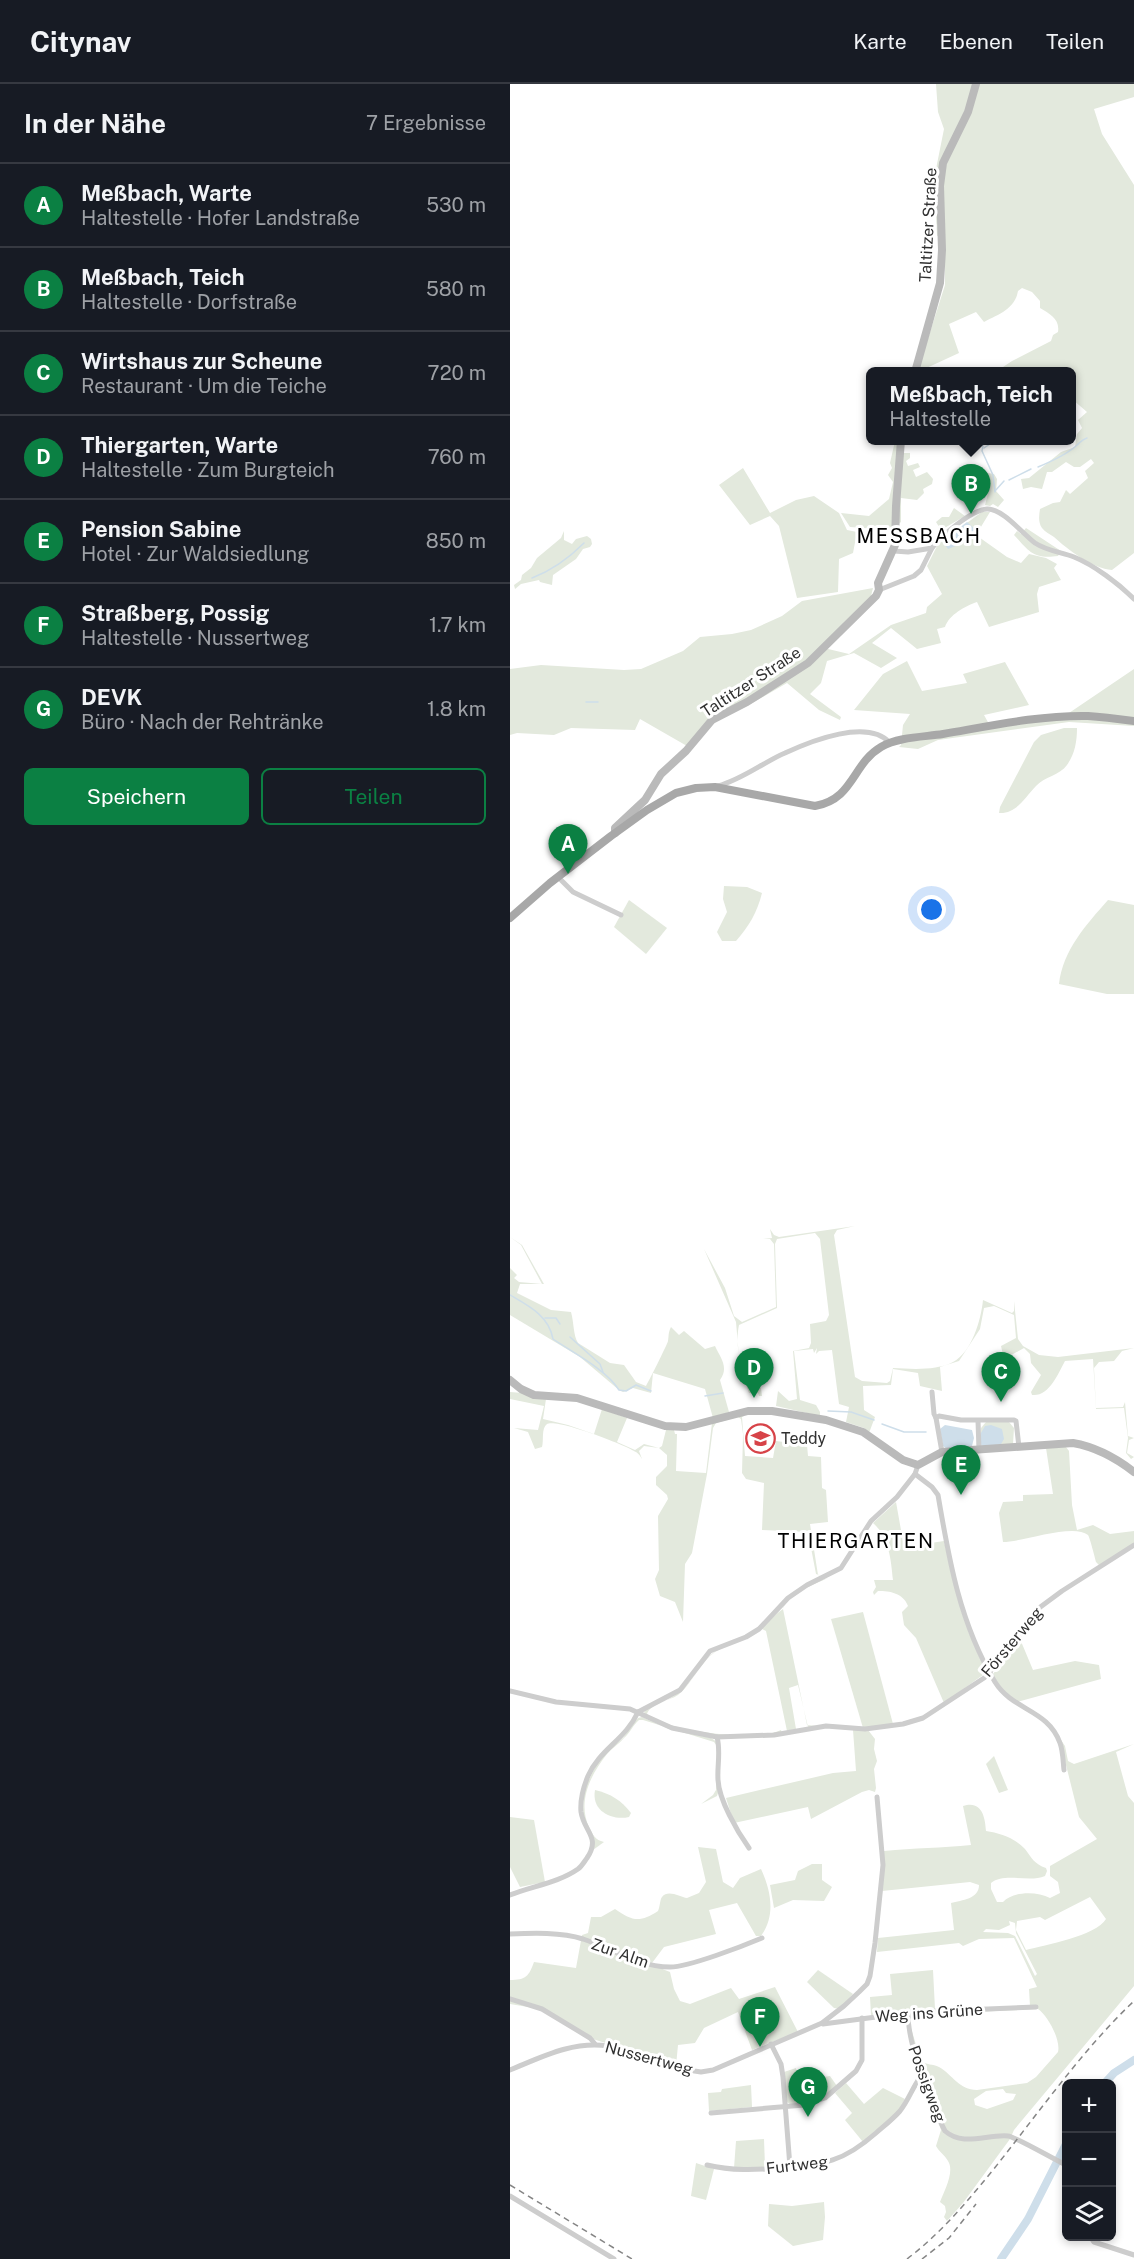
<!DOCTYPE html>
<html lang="de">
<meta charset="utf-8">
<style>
:root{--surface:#171b24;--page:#20242c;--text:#f1f3f6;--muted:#9ea1a6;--line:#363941;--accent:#0b8043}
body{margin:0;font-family:"Public Sans",sans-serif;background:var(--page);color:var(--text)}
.controls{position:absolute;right:18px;bottom:18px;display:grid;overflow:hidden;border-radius:9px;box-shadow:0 3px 9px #0003}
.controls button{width:54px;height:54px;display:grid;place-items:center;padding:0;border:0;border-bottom:2px solid var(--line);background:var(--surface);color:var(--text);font:30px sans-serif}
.you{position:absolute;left:422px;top:826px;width:21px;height:21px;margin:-15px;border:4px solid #fff;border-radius:50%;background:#1a73e8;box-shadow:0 0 0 9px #1a73e833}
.badge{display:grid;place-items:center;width:39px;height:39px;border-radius:50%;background:var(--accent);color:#fff;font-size:20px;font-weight:700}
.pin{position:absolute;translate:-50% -50px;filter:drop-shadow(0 2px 3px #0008)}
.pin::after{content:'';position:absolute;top:32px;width:21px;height:18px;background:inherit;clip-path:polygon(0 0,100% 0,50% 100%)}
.popup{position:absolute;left:356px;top:283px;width:210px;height:78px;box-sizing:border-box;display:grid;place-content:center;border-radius:9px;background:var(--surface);filter:drop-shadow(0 2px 4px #0005);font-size:20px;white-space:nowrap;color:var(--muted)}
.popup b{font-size:22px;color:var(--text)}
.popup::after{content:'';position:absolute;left:50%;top:100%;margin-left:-12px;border:12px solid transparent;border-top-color:var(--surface)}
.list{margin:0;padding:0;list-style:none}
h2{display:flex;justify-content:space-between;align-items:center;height:78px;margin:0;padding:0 24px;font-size:26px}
h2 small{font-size:20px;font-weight:400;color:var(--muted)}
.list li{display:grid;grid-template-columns:39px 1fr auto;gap:18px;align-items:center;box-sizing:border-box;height:84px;padding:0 24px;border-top:2px solid var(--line)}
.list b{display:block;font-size:22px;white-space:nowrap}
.list p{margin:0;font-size:20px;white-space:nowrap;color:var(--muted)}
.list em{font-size:20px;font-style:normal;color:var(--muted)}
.actions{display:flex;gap:12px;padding:18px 24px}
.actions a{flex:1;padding:14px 0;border:2px solid var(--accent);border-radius:9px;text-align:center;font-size:21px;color:var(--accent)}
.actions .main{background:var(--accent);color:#fff}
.icon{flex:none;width:33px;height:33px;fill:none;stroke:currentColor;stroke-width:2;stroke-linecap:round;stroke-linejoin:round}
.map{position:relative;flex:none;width:624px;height:2175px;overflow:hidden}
header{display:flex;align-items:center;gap:36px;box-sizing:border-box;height:84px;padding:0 30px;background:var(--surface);border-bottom:2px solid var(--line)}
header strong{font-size:28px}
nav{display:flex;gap:33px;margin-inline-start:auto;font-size:21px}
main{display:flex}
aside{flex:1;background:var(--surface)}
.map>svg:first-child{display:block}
.green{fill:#e3e9dd;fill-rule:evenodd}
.water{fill:#cedeea}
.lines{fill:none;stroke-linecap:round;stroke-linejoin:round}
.stream{stroke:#cedeea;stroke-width:1.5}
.river{stroke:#cedeea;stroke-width:8}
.street{stroke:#cdcdcd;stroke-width:5}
.secondary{stroke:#bababa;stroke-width:8}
.primary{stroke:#a8a8a8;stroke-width:8}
.rail{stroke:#858585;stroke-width:1.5;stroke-dasharray:6 4.5;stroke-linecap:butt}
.labels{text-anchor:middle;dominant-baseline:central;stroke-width:6;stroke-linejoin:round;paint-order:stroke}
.street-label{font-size:16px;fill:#303030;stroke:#fff}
.poi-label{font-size:16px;fill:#303030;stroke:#fff;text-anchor:start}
.quarter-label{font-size:20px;letter-spacing:1.5px;fill:#000;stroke:#fff}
</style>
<header>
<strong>Citynav</strong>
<nav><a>Karte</a><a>Ebenen</a><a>Teilen</a></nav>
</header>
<main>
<aside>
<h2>In der Nähe<small>7 Ergebnisse</small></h2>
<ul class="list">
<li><span class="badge">A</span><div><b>Meßbach, Warte</b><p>Haltestelle · Hofer Landstraße</p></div><em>530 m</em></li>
<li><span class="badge">B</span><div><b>Meßbach, Teich</b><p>Haltestelle · Dorfstraße</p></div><em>580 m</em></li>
<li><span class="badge">C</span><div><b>Wirtshaus zur Scheune</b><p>Restaurant · Um die Teiche</p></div><em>720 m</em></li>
<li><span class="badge">D</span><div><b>Thiergarten, Warte</b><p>Haltestelle · Zum Burgteich</p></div><em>760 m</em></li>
<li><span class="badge">E</span><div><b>Pension Sabine</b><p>Hotel · Zur Waldsiedlung</p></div><em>850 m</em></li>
<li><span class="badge">F</span><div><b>Straßberg, Possig</b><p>Haltestelle · Nussertweg</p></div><em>1.7 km</em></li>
<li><span class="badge">G</span><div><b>DEVK</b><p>Büro · Nach der Rehtränke</p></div><em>1.8 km</em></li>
</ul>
<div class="actions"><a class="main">Speichern</a><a>Teilen</a></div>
</aside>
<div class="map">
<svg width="624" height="2175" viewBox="0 0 624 2175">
<rect width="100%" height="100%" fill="#fff"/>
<g class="green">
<path d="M426,0H624V13L584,25L592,50L624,101V469L602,486C583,485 557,465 544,453C540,450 535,448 532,444C528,438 529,432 530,425L543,419L550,418L556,406L560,410L578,394L575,387L584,379L581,375L570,383H564L556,378L542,388H537L532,405L521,403L513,405L511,395L519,394L551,368L565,363L567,350L572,344L568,336L577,328L562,315V288L487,287L502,277L541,257L543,251L548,248C550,235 540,230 530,224V217L522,208L512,204L508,207C505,225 489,230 474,238L466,228L439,240L449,269L410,287L409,283L435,201V151L427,152L424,95L434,45L428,28Z"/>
<polygon points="385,357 388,357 388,369 400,369 400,374 396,377 398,382 408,379 410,383 403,386 406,393 417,388 423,395 422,400 413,405 414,409 407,416 391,414 391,438 381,446 340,443 331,429 359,432 379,415 383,398 378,391 382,384 380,379"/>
<polygon points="233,384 260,429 286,416 304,412 329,429 337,446 347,448 343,469 329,475 328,508 287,514 269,442 260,432 240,441 209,401"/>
<polygon points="478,389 484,390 487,395 486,407 494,416 488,423 483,420 480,422 475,421 479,406 473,396"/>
<polygon points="444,424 455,432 431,446 426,438 432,433 439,433"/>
<path d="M472,428H480L466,451L497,473L511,479L519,470L536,474L547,480L544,484L551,496L529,503L527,510L529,528L479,543L467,518C455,522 439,531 435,543L427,545L431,559L407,565L381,544L362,559L387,574L371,584L344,569L317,577L311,599L300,610L331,633L330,636L309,626L277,599L237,622L208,636L177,662L130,635L125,646L61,644L44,651L7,649L0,651V585L31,581L114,586L131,585L173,567L190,553L222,550L241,546L272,532L292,517L363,504L360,516L314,564L339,570L381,541L416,529L417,523L432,510L417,482L428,460Z"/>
<path d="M516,444L551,467L548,472C523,475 520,468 504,451L507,447L511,450Z"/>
<polygon points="54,447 54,456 62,460 66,455 77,452 81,455 82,460 80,463 73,465 66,475 43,491 42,501 30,498 29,496 11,500 5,505 4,501 11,496 12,491 21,484 27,474 51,454"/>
<polygon points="397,577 412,607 457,599 453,590 495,578 519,621 474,631 479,640 559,629 624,585 624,642 559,638 428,656 408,665 389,663 391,661 393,641 400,630 344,626 373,590"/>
<path d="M554,644H567C567,657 565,670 557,681C550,691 534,693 526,702C515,713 507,730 489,729L490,723L524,658L531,651Z"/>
<path d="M214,802L237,803L252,809C247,829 239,842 226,857H212L207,848L217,828L213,815Z"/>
<polygon points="119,816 157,844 136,870 104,843"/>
<path d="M598,816L624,821V910H597L549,900C553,866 576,841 598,816Z"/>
<path d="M345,1142L327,1146L324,1151L345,1293L352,1297L377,1299L380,1297L383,1284C401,1285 426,1287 443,1278C462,1268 471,1236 473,1216L502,1229L504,1227V1217L508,1255L513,1262L529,1271L548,1273L624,1264L612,1267L604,1277L589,1278L584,1284L586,1324L613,1323L615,1318L618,1352L624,1354L619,1356L617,1369L624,1373L621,1375L616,1369L618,1354L614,1324L586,1325L583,1275L555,1277C548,1290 539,1313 522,1311L521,1308L531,1291L521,1279L520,1270L514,1264L494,1275L491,1262L506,1254L504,1231L484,1222L474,1224L470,1245L449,1277L430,1283L432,1307L410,1302L408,1289L383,1285L381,1301L353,1302L354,1326L365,1333L359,1349L354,1344L336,1338L339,1323L329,1320L322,1266L309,1267L306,1270L307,1264L304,1269L303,1265L284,1267L290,1316L306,1321L310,1328V1332L266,1322L268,1307L279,1317L287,1315L283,1267L299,1264L301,1259L300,1240L316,1237L319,1231L310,1155L305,1149L267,1155L265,1160L267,1224L229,1241C225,1260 230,1285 238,1301L251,1304L252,1312H249L248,1309H239L230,1285L226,1238L194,1165L215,1204L224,1232L232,1238L266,1223L264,1160L260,1155H253L262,1154L260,1145L264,1151L269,1153Z"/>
<path d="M0,1153L12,1161L34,1200H10L7,1209L41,1226L61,1228C64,1238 63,1251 68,1259L100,1279L114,1281L126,1298L136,1302C138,1299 157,1261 158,1257C159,1251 158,1249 161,1243L169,1251L174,1247L195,1265L205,1262C211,1275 219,1283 210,1296L219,1328L203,1334L195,1305L143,1289L141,1309L123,1304L113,1308L109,1306L70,1273L0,1231V1184L7,1191L4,1194L9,1198L32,1200L11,1161Z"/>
<path d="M0,1308L13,1309L22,1313L36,1315L33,1335L58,1341L84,1350L92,1325L117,1334L107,1358L125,1366L134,1360L149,1364L152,1362L156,1346H164L165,1350H167L166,1387L196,1389L202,1339L223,1332H234L232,1333L235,1372L263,1374L266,1357L297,1361L298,1372L311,1373L312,1404L316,1406L318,1438L300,1440L308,1491L312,1492L306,1490L298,1448L252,1446L254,1399L236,1395L232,1389L233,1350L231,1335L228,1333L206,1339L203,1344L197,1390L182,1469L175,1480L173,1538L165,1518L150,1512L145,1495L149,1486L148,1432L158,1415L157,1411L146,1401V1393L157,1382V1371L149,1364L134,1362L129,1367L132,1375C130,1372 130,1371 126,1368C116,1361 46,1334 37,1340C31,1344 34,1357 32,1363L25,1365L18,1348L4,1344L28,1346L34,1322L0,1315Z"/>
<polygon points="476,1338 499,1338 504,1344 503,1360 471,1362 471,1344"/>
<path d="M556,1363L559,1367L562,1421L567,1446L583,1441L600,1450L624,1447V1461L589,1481L586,1478C585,1474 580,1454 578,1451C563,1439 513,1458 493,1458L489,1429L493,1418L513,1417V1411L543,1410L536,1364Z"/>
<path d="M386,1418L394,1463L434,1457C445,1507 453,1543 477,1588L434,1619L406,1554L394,1541L392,1528L398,1522C393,1509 380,1507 368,1507L364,1511L363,1508L366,1503L364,1496H383C381,1475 379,1453 363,1439Z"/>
<path d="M318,1494C303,1501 279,1509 273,1525L297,1641C309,1643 324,1640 336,1642L315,1641L298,1643L288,1601L279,1604L286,1645L277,1647L256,1547L252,1545C238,1557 220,1558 205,1568C189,1579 183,1599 168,1611C159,1617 140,1620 137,1630C157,1648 247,1658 271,1646L272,1649C232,1657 170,1654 135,1631L134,1627L136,1625C149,1620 162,1615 173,1605C185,1594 190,1579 203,1569C214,1560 228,1559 241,1552C254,1544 261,1533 273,1525C275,1513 305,1497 318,1494Z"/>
<polygon points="353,1528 383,1640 353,1644 321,1535"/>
<polygon points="510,1555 523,1586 565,1577 589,1581 591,1595 507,1618 491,1605 483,1590"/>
<path d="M132,1633L159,1645L201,1654L207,1658L208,1709L207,1712L191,1720L203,1711L206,1706L207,1662L204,1658L133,1636H129C123,1641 120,1649 114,1654C109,1660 102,1664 97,1670C81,1690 67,1717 79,1743C83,1751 85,1756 94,1758L83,1766L73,1730L74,1706L89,1675L113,1654L128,1634Z"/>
<polygon points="343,1646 358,1646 365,1655 364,1665 367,1677 364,1685 366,1704 365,1708 359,1706 352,1708 301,1735 298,1723 224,1739 216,1714 323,1689 346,1687"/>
<path d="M549,1653L555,1662L558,1677L564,1680L624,1660L606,1668L618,1712L624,1719V1902L504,2046L500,2055L453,2119L437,2137L434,2133L436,2128L435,2122L430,2118C434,2107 445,2088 438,2077C435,2071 429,2068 426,2062L431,2046L427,2034V2027L400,1950V1932L401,1930L520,1922L519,1905L527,1903L504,1854L469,1855L453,1862L449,1859L367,1868L368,1854L444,1846L441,1819C452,1816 469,1815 469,1801L460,1798L372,1807L374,1767C404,1764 432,1764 461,1761L453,1722C472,1716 475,1733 476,1747C490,1749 505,1754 515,1765C522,1774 524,1780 536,1784L537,1787L535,1792C519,1799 495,1788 481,1799V1805L487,1818H493C503,1807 527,1807 540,1814L550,1809L548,1798L540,1792V1782L587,1755L569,1733ZM580,1813L596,1835C586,1852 535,1861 516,1866L506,1846L507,1837L530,1833L535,1836ZM499,1837L505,1839L506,1849L527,1890L525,1892L505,1852L498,1849L473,1848L476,1845L489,1846L500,1841ZM528,1925C538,1932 551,1956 548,1968L526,1993L517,1999L467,2006C449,2006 443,1991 429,1983C423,1980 416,1981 411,1977L400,1941L401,1936L404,1931ZM493,2005L496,2009L506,2010L503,2016L477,2025L465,2021L464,2015L476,2007Z"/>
<polygon points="484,1672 498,1706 489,1709 476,1680"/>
<path d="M85,1706C101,1710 111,1716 121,1729L119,1733C102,1737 81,1727 85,1706Z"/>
<polygon points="0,1733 24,1736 35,1798 10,1803 0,1783"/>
<path d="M188,1763L206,1765L213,1798L223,1804L230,1794L251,1785C261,1807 266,1831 251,1852H246L227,1819L199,1826L206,1850L154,1863L142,1879L133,1874L129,1876L160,1888L164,1905L170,1917L180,1920L221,1904L229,1915L265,1903L288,1948L242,1966L228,1928L194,1944L185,1959L168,1961L166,1982L83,1955L36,1926L0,1920V1896C16,1896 19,1892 24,1878L66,1884L72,1851L78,1849L81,1833H91L105,1825C122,1837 130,1839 148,1827C150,1823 150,1815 152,1813C158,1805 170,1813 177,1814L189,1809L196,1798Z"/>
<polygon points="302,1780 312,1780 312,1796 322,1803 314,1817 283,1816 264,1824 260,1801 285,1796 288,1787"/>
<polygon points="308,1886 343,1910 330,1925 324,1924 297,1898"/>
<polygon points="423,1886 425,1925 361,1931 360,1913 382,1911 380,1890"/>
<polygon points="286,1984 290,2020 280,2020 277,2018 274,1988"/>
<polygon points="320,1992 327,2002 309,2015 307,1994"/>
<polygon points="336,1999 354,2020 373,2004 395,2015 388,2028 353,2058 335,2036 342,2029 325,2009"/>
<polygon points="241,2001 242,2023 199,2027 198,2009 211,2008 212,2005"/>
<polygon points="254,2055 255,2083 224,2084 226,2057"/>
<polygon points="186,2079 204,2085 196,2116 181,2112"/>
<polygon points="314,2118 315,2133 313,2156 283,2162 258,2142 259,2120 282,2122"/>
</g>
<g class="water">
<polygon points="457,438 465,445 465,448 452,455 451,460 438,465 432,457"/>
<polygon points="435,1341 462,1346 464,1354 462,1362 437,1365 433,1362 430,1345"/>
<polygon points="481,1341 492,1345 494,1355 491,1360 475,1363 471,1361 471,1349 475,1342"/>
</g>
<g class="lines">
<g class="stream">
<polyline points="471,356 473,362 472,367 483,391 485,408"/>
<polyline points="474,364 486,356"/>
<path d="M528,383C540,378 556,371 566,362C571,358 571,356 577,354"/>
<polyline points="499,396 521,385"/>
<polyline points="485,407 494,397"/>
<path d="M22,494C43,486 58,475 74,459"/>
<polyline points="76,618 88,618"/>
<path d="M0,1211C19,1222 39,1232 43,1255C62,1268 97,1286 109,1306L116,1307L126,1301L141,1307"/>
<polyline points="35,1234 46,1234 50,1240"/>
<polyline points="60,1253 90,1280 93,1288"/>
<polyline points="195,1312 213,1309"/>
<polyline points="318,1327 341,1328 364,1336"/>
<polyline points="372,1340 394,1348 416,1348"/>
</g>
<g class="river">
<polyline points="594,2000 604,1989 624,1976"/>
<polyline points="491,2175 518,2135 556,2060"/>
</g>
<g class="street">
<path d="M384,467L398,468L422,464C431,452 461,426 477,425C492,424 513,450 525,459C537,467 551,468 564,473C584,481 609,500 624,515"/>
<polyline points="369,506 404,492 411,486 422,464"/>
<path d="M208,702C233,695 252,679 275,669C301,657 358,634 380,659"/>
<polyline points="48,793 63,808 111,831"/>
<polyline points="422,1308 424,1330 426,1334"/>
<polyline points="468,1337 469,1366"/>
<polyline points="432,1368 426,1334 429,1332 451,1336 504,1336 506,1337 509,1363"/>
<path d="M405,1390L422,1403L428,1411C439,1476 450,1540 485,1598C503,1627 538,1625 550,1659C553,1667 553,1677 554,1686"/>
<polyline points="0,1607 46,1618 120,1625 162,1644 207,1653 264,1651 316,1642 355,1645 393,1640 413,1634 474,1594 493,1574 529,1524 552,1507 624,1461"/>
<polyline points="128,1628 170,1606 200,1567 236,1553 249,1545 278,1514 297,1501 331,1484 361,1437 387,1413 405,1390 408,1381"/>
<path d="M207,1653C211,1668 207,1681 208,1696C209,1716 227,1747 239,1764"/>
<path d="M0,1811C22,1802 48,1799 68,1785C72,1782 74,1778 77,1774C91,1753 74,1748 71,1728C70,1716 73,1704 78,1692C89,1666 116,1655 128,1628"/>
<path d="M0,1850C23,1849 51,1848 73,1855C102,1865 129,1883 160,1883C179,1883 233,1862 252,1854"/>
<polyline points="0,1915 32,1925 80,1954 85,1960"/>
<path d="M398,1930C398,1961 420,2019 435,2047C453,2063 477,2050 498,2052C506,2053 545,2076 556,2081"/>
<polyline points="313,1940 404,1928 526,1923"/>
<polyline points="261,1960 271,1980 273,1993 280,2083"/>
<path d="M0,1986C32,1973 62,1957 98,1962L165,1984L191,1988L203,1986L312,1939L334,1922L349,1908L357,1900L360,1892L365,1859L373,1781L367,1713"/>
<polyline points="201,2029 294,2021 315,2014 346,1987 352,1976 352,1934"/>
<path d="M197,2081C222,2087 245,2086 270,2084C314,2080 332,2079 366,2049C374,2042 383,2035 390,2027C398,2017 402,2005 409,1995L414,1993"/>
<polyline points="0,2112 104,2175"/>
<polyline points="580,2152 584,2158 624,2171"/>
</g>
<g class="secondary">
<polyline points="405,288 430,199 432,166 430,102 433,79 458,28 466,0"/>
<polyline points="105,749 105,744 135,716 151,690 176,667 202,636 237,618 298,579 366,512 369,506 368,499 385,461 386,422 391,356"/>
<path d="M0,1296L11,1305L24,1311L67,1314L155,1342L176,1343L238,1327H262L316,1336L353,1348L393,1376L408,1381L432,1368L563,1359C586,1363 606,1374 624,1388"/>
</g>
<path class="primary" d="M0,834L40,799L101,752L137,726L166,709L186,704L205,703L305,722C344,715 342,680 371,663C388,653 413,653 433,650C480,642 530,631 578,632C594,633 609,635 624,637"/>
<g class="rail">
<polyline points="0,2101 122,2175"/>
<path d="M397,2175C431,2149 456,2119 483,2086C527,2031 573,1965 624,1917"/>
<polyline points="412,2175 439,2154 466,2120"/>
</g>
</g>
<defs>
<symbol id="school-ring" viewBox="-11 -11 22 22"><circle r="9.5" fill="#fff" stroke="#d74348" stroke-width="1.5"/><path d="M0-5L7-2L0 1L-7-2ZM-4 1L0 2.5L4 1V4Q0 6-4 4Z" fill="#d74348"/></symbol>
</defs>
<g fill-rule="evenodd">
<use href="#school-ring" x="234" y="1338" width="33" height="33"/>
</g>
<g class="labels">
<g class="street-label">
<text transform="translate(418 141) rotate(-87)">Taltitzer Straße</text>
<text transform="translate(241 598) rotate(-33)">Taltitzer Straße</text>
<text transform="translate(502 1558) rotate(-50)">Försterweg</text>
<text transform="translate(110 1869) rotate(19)">Zur Alm</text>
<text transform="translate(419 1929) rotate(-4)">Weg ins Grüne</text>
<text transform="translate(139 1974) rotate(15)">Nussertweg</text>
<text transform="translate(417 2000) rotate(70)">Possigweg</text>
<text transform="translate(287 2081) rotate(-7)">Furtweg</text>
</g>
<g class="poi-label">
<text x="271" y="1354">Teddy</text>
</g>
<g class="quarter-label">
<text x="409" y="452">MESSBACH</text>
<text x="346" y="1457">THIERGARTEN</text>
</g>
</g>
</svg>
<div class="controls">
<button>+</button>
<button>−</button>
<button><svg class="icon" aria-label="layers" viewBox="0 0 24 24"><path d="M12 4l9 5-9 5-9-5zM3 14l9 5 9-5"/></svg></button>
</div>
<div class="you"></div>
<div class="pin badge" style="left:58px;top:790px">A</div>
<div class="pin badge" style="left:461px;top:430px">B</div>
<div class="popup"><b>Meßbach, Teich</b>Haltestelle</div>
<div class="pin badge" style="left:491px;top:1318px">C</div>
<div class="pin badge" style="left:244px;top:1314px">D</div>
<div class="pin badge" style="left:451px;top:1411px">E</div>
<div class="pin badge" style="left:250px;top:1963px">F</div>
<div class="pin badge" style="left:298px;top:2033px">G</div>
</div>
</main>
